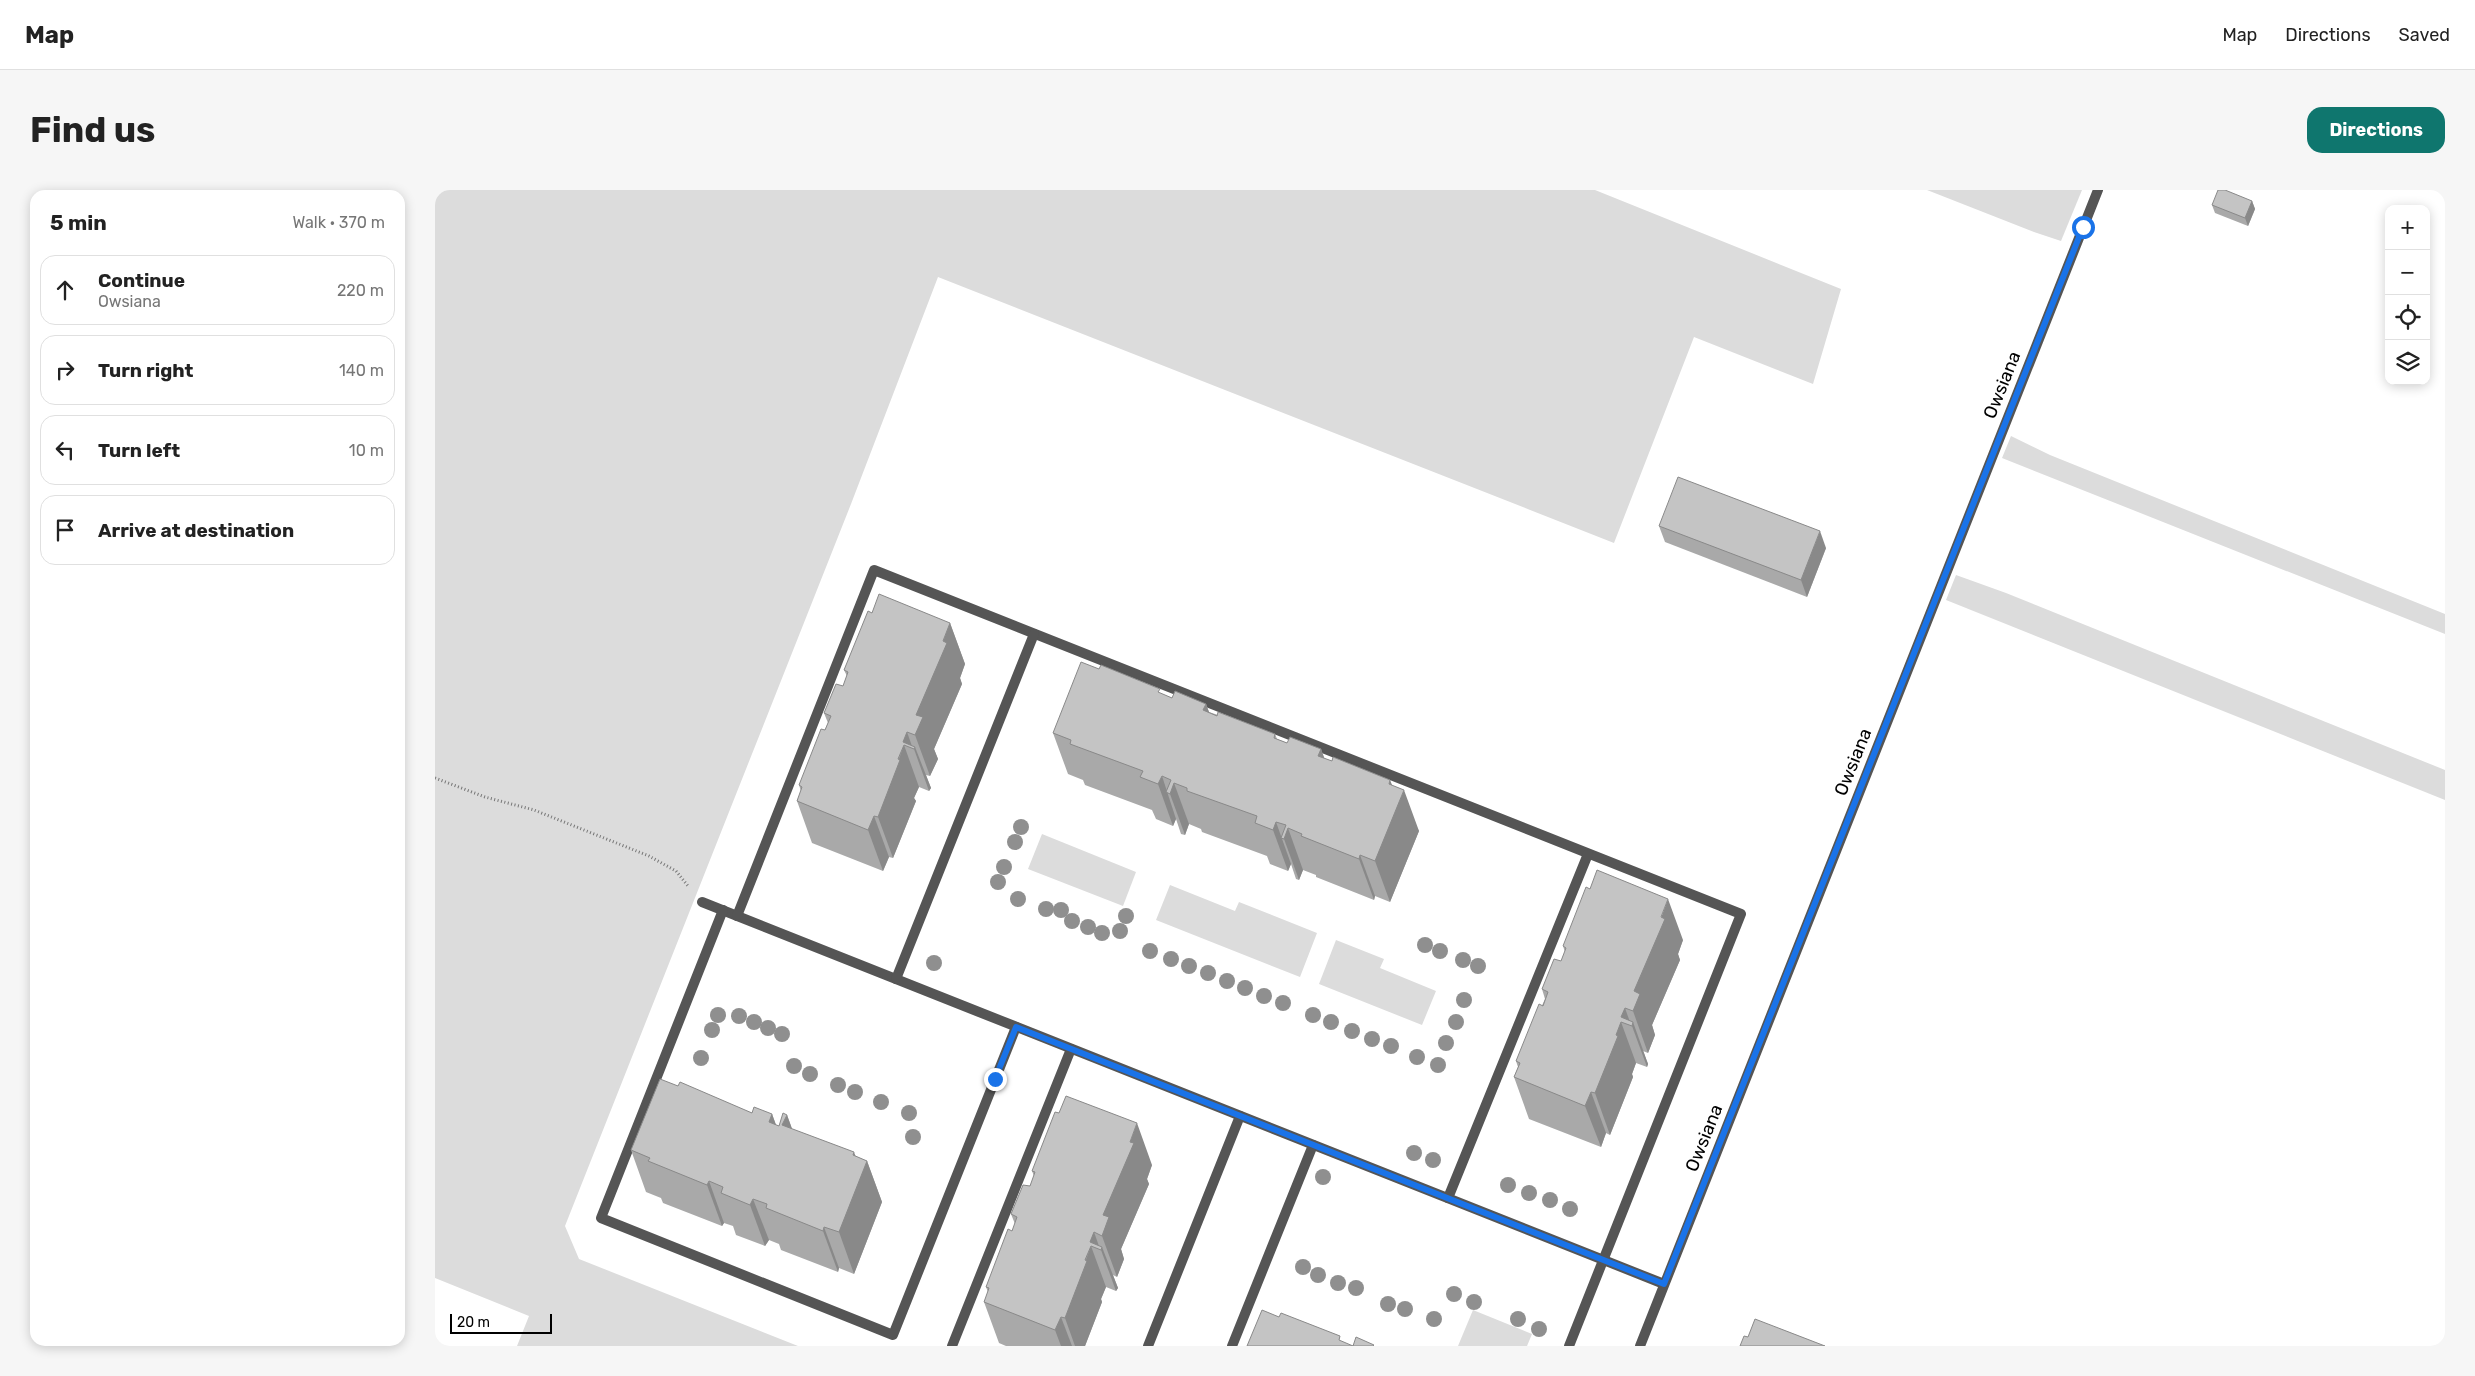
<!DOCTYPE html>
<meta charset="utf-8">
<style>
:root{--surface:#fff;--page:#f6f6f6;--text:#222;--muted:#767676;--line:#e0e0e0;--accent:#0f766e}
body{margin:0;font-family:Rubik,sans-serif;background:var(--page);color:var(--text)}
.controls{position:absolute;right:15px;top:15px;display:grid;overflow:hidden;border-radius:10px;box-shadow:0 2px 12px #0003}
.controls button{width:45px;height:45px;display:grid;place-items:center;padding:0;border:0;border-bottom:1px solid var(--line);background:var(--surface);color:var(--text);font:25px sans-serif}
.scale{position:absolute;left:15px;bottom:12px;width:102px;box-sizing:border-box;padding-left:5px;border:2px solid #000;border-top:0;font-size:14px;line-height:18px;white-space:nowrap;color:#000;-webkit-text-stroke:4px #fff;paint-order:stroke}
.stop{position:absolute;width:15px;height:15px;margin:-11px;border:4px solid #1a73e8;border-radius:50%;background:#fff}
.stop.end{background:#1a73e8;border-color:#fff;box-shadow:0 1px 5px #0008}
.list{margin:0;padding:0;list-style:none}
h2{display:flex;justify-content:space-between;align-items:center;height:65px;margin:0;padding:0 20px;font-size:21px}
h2 small{font-size:16px;font-weight:400;color:var(--muted)}
.list li{display:grid;grid-template-columns:32px 1fr auto;gap:15px;align-items:center;box-sizing:border-box;height:70px;margin:0 10px 10px;padding:0 10px;border:1px solid var(--line);border-radius:15px}
.list b{display:block;font-size:19px;white-space:nowrap}
.list p{margin:0;font-size:16px;white-space:nowrap;color:var(--muted)}
.list em{font-size:16px;font-style:normal;color:var(--muted)}
.icon{flex:none;width:28px;height:28px;fill:none;stroke:currentColor;stroke-width:2;stroke-linecap:round;stroke-linejoin:round}
.map{position:relative;flex:none;width:2010px;height:1156px;overflow:hidden;border-radius:15px}
header{display:flex;align-items:center;gap:30px;box-sizing:border-box;height:70px;padding:0 25px;background:var(--surface);border-bottom:1px solid var(--line)}
header strong{font-size:24px}
nav{display:flex;gap:28px;margin-inline-start:auto;font-size:18px}
.intro{display:flex;align-items:center;justify-content:space-between;box-sizing:border-box;height:120px;padding:0 30px}
h1{margin:0;font-size:35px}
.button{padding:12px 22px;border-radius:15px;background:var(--accent);color:#fff;font-size:18px;font-weight:700}
main{display:flex;gap:30px;padding:0 30px}
aside{flex:1;background:var(--surface);border-radius:15px;box-shadow:0 2px 12px #0003}
.map>svg:first-child{display:block}
.green{fill:#dcdcdc}
.lines{fill:none;stroke-linecap:round;stroke-linejoin:round}
.path{stroke:#777;stroke-width:3;stroke-dasharray:1 2.5;stroke-linecap:butt}
.lane{stroke:#555;stroke-width:10}
.street{stroke:#555;stroke-width:10}
.tree{fill:#8f8f8f}
.wall{fill:#a9a9a9}
.shaded-wall{fill:#898989}
.building{fill:#c4c4c4;stroke:#898989}
.route{stroke:#1a73e8;stroke-width:6}
.labels{text-anchor:middle;dominant-baseline:central;stroke-width:4;stroke-linejoin:round;paint-order:stroke}
.street-label{font-size:18px;fill:#000;stroke:#fff}
</style>
<header>
<strong>Map</strong>
<nav><a>Map</a><a>Directions</a><a>Saved</a></nav>
</header>
<div class="intro"><h1>Find us</h1><a class="button">Directions</a></div>
<main>
<aside>
<h2>5 min<small>Walk · 370 m</small></h2>
<ul class="list">
<li><svg class="icon" aria-label="ahead" viewBox="0 0 24 24"><path d="M12 20V5M6 11l6-6 6 6"/></svg><div><b>Continue</b><p>Owsiana</p></div><em>220 m</em></li>
<li><svg class="icon" aria-label="right" viewBox="0 0 24 24"><path d="M7 20v-9h11M14 6l5 5-5 5"/></svg><div><b>Turn right</b></div><em>140 m</em></li>
<li><svg class="icon" aria-label="left" viewBox="0 0 24 24"><path d="M17 20v-9H6M10 6l-5 5 5 5"/></svg><div><b>Turn left</b></div><em>10 m</em></li>
<li><svg class="icon" aria-label="arrive" viewBox="0 0 24 24"><path d="M6 21V4h12l-3 4 3 4H6"/></svg><div><b>Arrive at destination</b></div></li>
</ul>
</aside>
<div class="map">
<svg width="2010" height="1156" viewBox="0 0 2010 1156">
<rect width="100%" height="100%" fill="#fff"/>
<g class="green">
<polygon points="0,0 1160,0 1406,99 1378,194 1259,147 1179,353 503,87 416,314 130,1036 144,1069 363,1156 82,1156 94,1126 0,1088"/>
<polygon points="1492,0 1647,0 1626,51 1599,42"/>
<polygon points="1576,246 1615,265 2010,424 2010,444 1567,268"/>
<polygon points="1521,385 1571,403 2010,580 2010,610 1511,410"/>
<polygon points="607,644 701,682 688,716 593,679"/>
<polygon points="735,695 800,721 804,712 882,743 865,787 721,730"/>
<polygon points="901,750 949,769 945,778 1001,801 987,835 884,794"/>
<polygon points="1038,1120 1097,1144 1092,1156 1023,1156"/>
</g>
<g class="lines">
<polyline class="path" points="0,588 50,607 99,620 214,666 241,681 253,696"/>
<g class="lane">
<polyline points="267,712 1229,1094"/>
<polyline points="288,720 166,1028 458,1145 581,837"/>
<polyline points="302,726 439,380 1306,724 1134,1156"/>
<polyline points="461,789 599,444"/>
<polyline points="1013,1008 1153,664"/>
<polyline points="517,1156 636,859"/>
<polyline points="713,1156 805,926"/>
<polyline points="797,1156 878,955"/>
</g>
<polyline class="street" points="1205,1156 1663,0"/>
</g>
<g class="tree">
<circle cx="586" cy="637" r="8"/>
<circle cx="580" cy="652" r="8"/>
<circle cx="569" cy="677" r="8"/>
<circle cx="563" cy="692" r="8"/>
<circle cx="583" cy="709" r="8"/>
<circle cx="611" cy="719" r="8"/>
<circle cx="626" cy="720" r="8"/>
<circle cx="691" cy="726" r="8"/>
<circle cx="637" cy="731" r="8"/>
<circle cx="653" cy="737" r="8"/>
<circle cx="685" cy="741" r="8"/>
<circle cx="667" cy="743" r="8"/>
<circle cx="990" cy="755" r="8"/>
<circle cx="715" cy="761" r="8"/>
<circle cx="1005" cy="761" r="8"/>
<circle cx="736" cy="769" r="8"/>
<circle cx="1028" cy="770" r="8"/>
<circle cx="499" cy="773" r="8"/>
<circle cx="754" cy="776" r="8"/>
<circle cx="1043" cy="776" r="8"/>
<circle cx="773" cy="783" r="8"/>
<circle cx="792" cy="791" r="8"/>
<circle cx="810" cy="798" r="8"/>
<circle cx="829" cy="806" r="8"/>
<circle cx="1029" cy="810" r="8"/>
<circle cx="848" cy="813" r="8"/>
<circle cx="283" cy="825" r="8"/>
<circle cx="878" cy="825" r="8"/>
<circle cx="304" cy="826" r="8"/>
<circle cx="319" cy="832" r="8"/>
<circle cx="896" cy="832" r="8"/>
<circle cx="1021" cy="832" r="8"/>
<circle cx="333" cy="838" r="8"/>
<circle cx="277" cy="840" r="8"/>
<circle cx="917" cy="841" r="8"/>
<circle cx="347" cy="844" r="8"/>
<circle cx="937" cy="849" r="8"/>
<circle cx="1011" cy="853" r="8"/>
<circle cx="956" cy="856" r="8"/>
<circle cx="982" cy="867" r="8"/>
<circle cx="266" cy="868" r="8"/>
<circle cx="1003" cy="875" r="8"/>
<circle cx="359" cy="876" r="8"/>
<circle cx="375" cy="884" r="8"/>
<circle cx="403" cy="895" r="8"/>
<circle cx="420" cy="902" r="8"/>
<circle cx="446" cy="912" r="8"/>
<circle cx="474" cy="923" r="8"/>
<circle cx="478" cy="947" r="8"/>
<circle cx="979" cy="963" r="8"/>
<circle cx="998" cy="970" r="8"/>
<circle cx="888" cy="987" r="8"/>
<circle cx="1073" cy="995" r="8"/>
<circle cx="1094" cy="1003" r="8"/>
<circle cx="1115" cy="1010" r="8"/>
<circle cx="1135" cy="1019" r="8"/>
<circle cx="868" cy="1077" r="8"/>
<circle cx="883" cy="1085" r="8"/>
<circle cx="903" cy="1093" r="8"/>
<circle cx="921" cy="1098" r="8"/>
<circle cx="1019" cy="1104" r="8"/>
<circle cx="1039" cy="1112" r="8"/>
<circle cx="953" cy="1114" r="8"/>
<circle cx="970" cy="1119" r="8"/>
<circle cx="999" cy="1129" r="8"/>
<circle cx="1083" cy="1129" r="8"/>
<circle cx="1104" cy="1139" r="8"/>
</g>
<g class="wall">
<polygon points="1817,11 1820,19 1813,36 1780,23 1777,15"/>
<polygon points="1224,336 1391,358 1372,407 1230,352"/>
<polygon points="437,423 515,433 530,474 525,488 527,494 499,559 503,569 495,586 491,585 496,598 494,601 484,597 479,608 481,611 458,668 454,667 448,681 377,653 362,611 366,601 364,595 393,533 389,523 408,496 412,486 409,480"/>
<polygon points="727,504 737,508 771,514 774,522 840,544 842,549 852,553 886,559 889,568 957,595 984,641 955,712 940,706 939,710 881,687 881,685 868,680 864,690 861,689 856,674 853,681 835,674 832,666 767,642 766,639 754,634 750,645 746,644 741,629 738,636 721,629 717,620 650,595 648,590 633,584 618,543"/>
<polygon points="1248,750 1243,764 1245,770 1217,835 1220,845 1213,863 1208,861 1213,874 1212,877 1201,873 1197,884 1198,887 1175,945 1171,943 1166,957 1094,929 1079,887 1083,877 1081,871 1110,809 1107,799 1126,771 1130,762 1128,756"/>
<polygon points="243,896 317,923 337,924 341,935 344,936 352,925 357,939 432,971 447,1012 419,1084 404,1078 403,1082 346,1060 344,1054 334,1050 330,1056 301,1045 298,1036 289,1033 287,1036 228,1013 226,1008 211,1002 196,960"/>
<polygon points="717,975 712,989 714,994 686,1059 689,1069 682,1087 678,1085 683,1098 681,1101 671,1097 666,1109 667,1112 650,1156 571,1156 564,1153 549,1112 553,1102 551,1097 577,1041 580,1034 576,1024 595,996 599,986 597,981"/>
</g>
<g class="shaded-wall">
<polygon points="1817,11 1820,19 1813,36 1810,28"/>
<polygon points="1385,341 1391,358 1372,407 1366,390"/>
<polygon points="515,433 530,474 525,488 527,494 499,559 503,569 495,586 480,545 481,525"/>
<polygon points="771,514 786,555 768,520"/>
<polygon points="472,542 478,559 468,552"/>
<polygon points="469,555 484,597 479,608 481,611 458,668 443,627"/>
<polygon points="480,557 496,598 494,601 479,559"/>
<polygon points="886,559 901,600 883,566"/>
<polygon points="727,586 741,629 738,636 723,594"/>
<polygon points="955,590 964,612 969,600 984,641 955,712 940,671 954,594"/>
<polygon points="739,593 754,634 750,645 735,604"/>
<polygon points="439,626 454,667 448,681 433,640"/>
<polygon points="841,632 856,674 853,681 838,640"/>
<polygon points="853,638 868,680 864,690 849,649"/>
<polygon points="925,665 940,706 939,710 924,669"/>
<polygon points="1233,709 1248,750 1243,764 1245,770 1217,835 1220,845 1213,863 1198,821 1199,801"/>
<polygon points="1190,818 1196,835 1186,827"/>
<polygon points="1186,832 1201,873 1197,884 1198,887 1175,945 1160,903 1181,845"/>
<polygon points="1198,832 1213,874 1212,877 1197,836"/>
<polygon points="1156,902 1171,943 1166,957 1150,916"/>
<polygon points="337,924 352,965 334,932"/>
<polygon points="352,925 367,966 347,935"/>
<polygon points="702,933 717,975 712,989 714,994 686,1059 689,1069 682,1087 667,1046 668,1025"/>
<polygon points="419,962 427,983 432,971 447,1012 419,1084 404,1042 418,965"/>
<polygon points="274,991 289,1033 287,1036 272,995"/>
<polygon points="318,1009 334,1050 330,1056 315,1015"/>
<polygon points="389,1037 404,1078 403,1082 388,1041"/>
<polygon points="659,1042 665,1059 655,1052"/>
<polygon points="656,1056 671,1097 666,1109 667,1112 650,1156 640,1156 630,1128"/>
<polygon points="667,1057 683,1098 681,1101 666,1060"/>
<polygon points="626,1127 637,1156 626,1156 620,1140"/>
</g>
<g class="building">
<polygon points="1783,0 1790,0 1817,11 1810,28 1777,15"/>
<polygon points="1243,287 1385,341 1366,390 1224,336"/>
<polygon points="444,404 515,433 508,451 512,453 481,525 488,527 480,545 472,542 468,552 480,557 479,559 469,555 463,569 465,570 443,627 439,626 433,640 362,611 367,597 364,595 386,539 390,540 396,526 389,523 401,494 408,496 413,482 409,480 433,421 437,423"/>
<polygon points="646,472 664,479 666,475 725,499 723,502 737,508 740,501 771,514 768,520 782,526 783,522 840,544 839,548 852,553 855,547 886,559 883,566 897,571 898,567 955,590 954,594 969,600 940,671 925,665 924,669 866,646 867,644 853,638 849,649 846,648 851,635 841,632 838,640 820,633 822,626 752,601 752,598 739,593 735,604 731,602 736,590 727,586 723,594 705,587 708,581 635,554 636,550 618,543"/>
<polygon points="1162,680 1233,709 1226,727 1230,729 1199,801 1205,804 1198,821 1190,818 1186,827 1198,832 1197,836 1186,832 1181,845 1183,846 1160,903 1156,902 1150,916 1079,887 1085,873 1081,871 1104,814 1108,816 1113,802 1107,799 1119,769 1126,771 1131,758 1128,756 1151,697 1155,699"/>
<polygon points="225,889 243,896 245,892 317,923 319,917 337,924 334,932 344,936 348,923 352,925 347,935 419,962 418,965 432,971 404,1042 389,1037 388,1041 331,1018 332,1014 318,1009 315,1015 286,1003 288,997 274,991 272,995 213,971 215,968 196,960"/>
<polygon points="631,906 702,933 695,952 699,953 668,1025 674,1027 667,1046 659,1042 655,1052 667,1057 666,1060 656,1056 650,1070 652,1071 630,1128 626,1127 620,1140 549,1112 554,1098 551,1097 573,1039 577,1041 582,1027 576,1024 588,995 595,996 600,982 597,981 620,922 624,923"/>
<polygon points="827,1120 844,1127 846,1123 905,1146 904,1150 918,1156 921,1147 939,1155 938,1156 812,1156"/>
<polygon points="1320,1129 1390,1156 1305,1156 1309,1146 1313,1147"/>
</g>
<g class="lines">
<polyline class="route" points="560,889 581,837 1229,1094 1648,37"/>
</g>
<g class="labels">
<g class="street-label">
<text transform="translate(1567 195) rotate(-68)">Owsiana</text>
<text transform="translate(1418 572) rotate(-68)">Owsiana</text>
<text transform="translate(1269 948) rotate(-68)">Owsiana</text>
</g>
</g>
</svg>
<div class="controls">
<button>+</button>
<button>−</button>
<button><svg class="icon" aria-label="locate" viewBox="0 0 24 24"><circle cx="12" cy="12" r="6"/><path d="M12 2v4M12 18v4M2 12h4M18 12h4"/></svg></button>
<button><svg class="icon" aria-label="layers" viewBox="0 0 24 24"><path d="M12 4l9 5-9 5-9-5zM3 14l9 5 9-5"/></svg></button>
</div>
<div class="scale">20 m</div>
<div class="stop" style="left:1648px;top:37px"></div>
<div class="stop end" style="left:560px;top:889px"></div>
</div>
</main>
